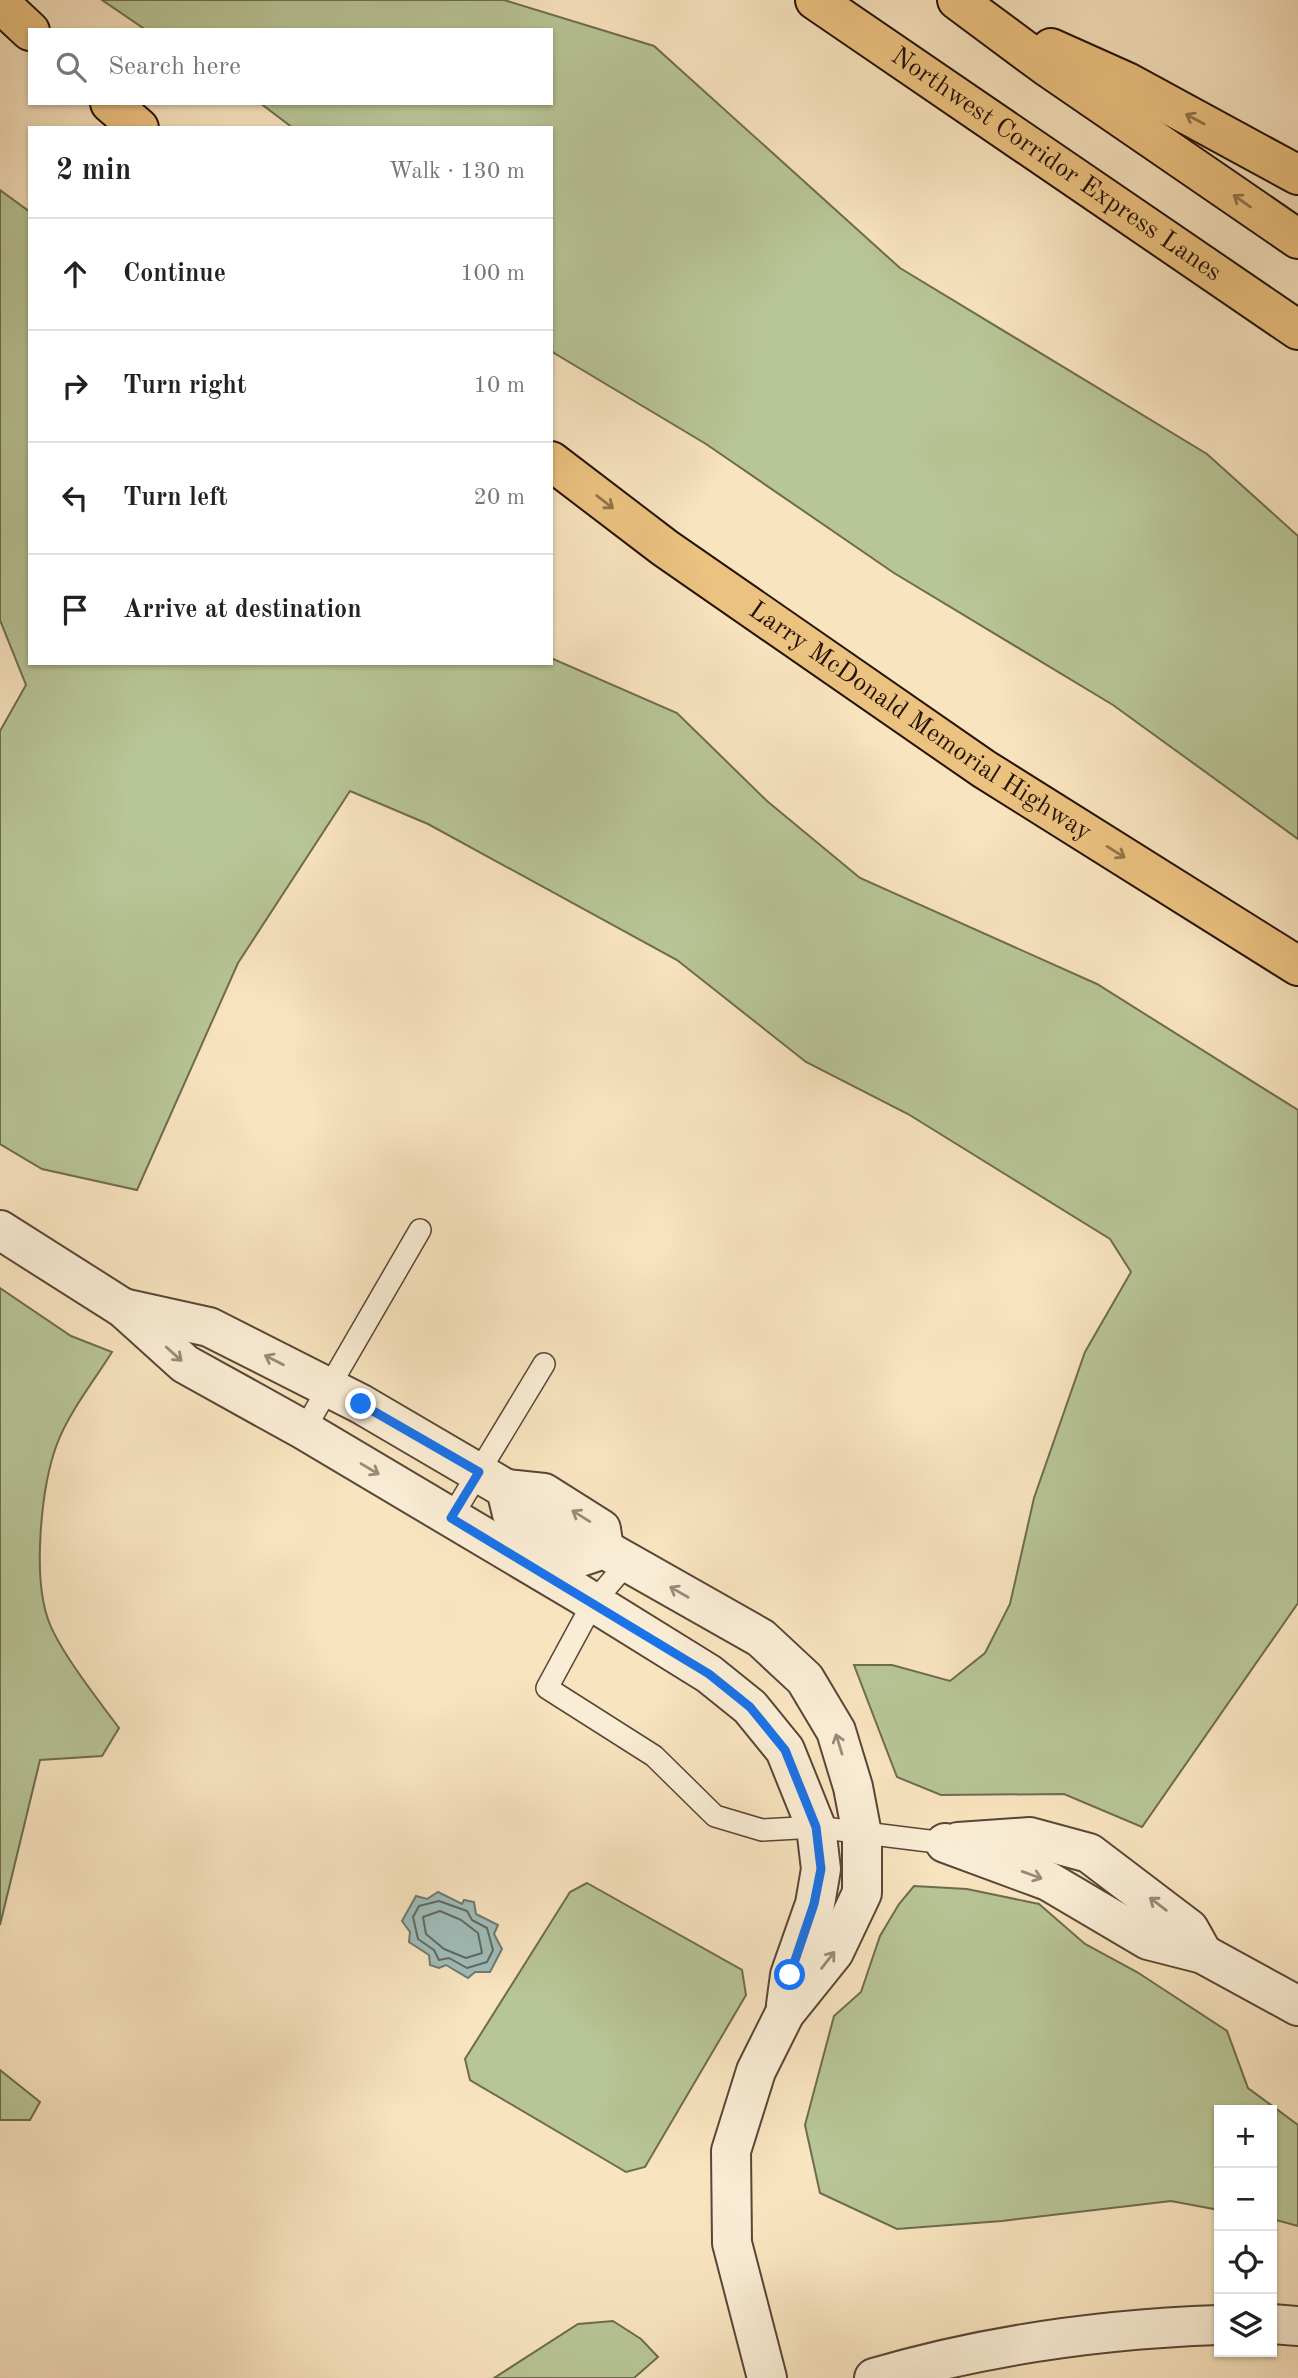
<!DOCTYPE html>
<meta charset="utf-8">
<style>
:root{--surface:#fff;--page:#f2f2f2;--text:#222;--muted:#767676;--line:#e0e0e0}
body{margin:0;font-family:"Old Standard TT",serif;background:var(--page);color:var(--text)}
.controls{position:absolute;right:21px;bottom:21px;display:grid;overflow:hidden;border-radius:0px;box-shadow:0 2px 5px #0004}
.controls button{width:63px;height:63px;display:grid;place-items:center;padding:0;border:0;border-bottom:2px solid var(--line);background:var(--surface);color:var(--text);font:35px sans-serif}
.stop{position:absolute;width:21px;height:21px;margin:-16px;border:5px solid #1a73e8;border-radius:50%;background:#fff}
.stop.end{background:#1a73e8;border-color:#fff;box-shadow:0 2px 7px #0008}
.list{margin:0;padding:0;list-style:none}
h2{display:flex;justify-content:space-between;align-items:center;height:91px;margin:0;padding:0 28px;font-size:30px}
h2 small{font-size:23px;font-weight:400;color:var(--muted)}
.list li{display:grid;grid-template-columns:46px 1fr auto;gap:21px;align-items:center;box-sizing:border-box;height:112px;padding:0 28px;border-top:2px solid var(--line)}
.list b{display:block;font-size:26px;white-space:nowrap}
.list em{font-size:23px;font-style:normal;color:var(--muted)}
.icon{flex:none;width:38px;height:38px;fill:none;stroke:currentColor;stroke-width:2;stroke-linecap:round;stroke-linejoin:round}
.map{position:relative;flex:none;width:1298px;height:2378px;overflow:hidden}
.search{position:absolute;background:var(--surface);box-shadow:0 2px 5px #0004;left:28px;top:28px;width:525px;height:77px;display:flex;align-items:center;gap:18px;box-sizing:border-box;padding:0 24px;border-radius:0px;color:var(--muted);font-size:26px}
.panel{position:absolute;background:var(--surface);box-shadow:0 2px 5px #0004;left:28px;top:126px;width:525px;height:539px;border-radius:0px}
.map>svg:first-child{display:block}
.green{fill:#b8c596;stroke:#6e6c4f;stroke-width:2}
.water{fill:#9fbdba;stroke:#6e7973;stroke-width:2}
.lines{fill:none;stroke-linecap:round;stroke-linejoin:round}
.shore{stroke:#626861;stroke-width:2}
.service-casing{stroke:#594636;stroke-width:24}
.minor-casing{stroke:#594636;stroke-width:42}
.tertiary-casing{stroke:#594636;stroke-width:42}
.motorway-casing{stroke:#241208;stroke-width:42}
.service{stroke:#faedd5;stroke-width:21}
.minor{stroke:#faedd5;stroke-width:38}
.tertiary{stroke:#faedd5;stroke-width:38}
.motorway{stroke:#ecc280;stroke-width:38}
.oneway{stroke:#92734a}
.oneway2{stroke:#9a8a79}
.route{stroke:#1a73e8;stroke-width:9}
.labels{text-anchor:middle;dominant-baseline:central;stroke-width:6;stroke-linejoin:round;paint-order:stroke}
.street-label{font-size:26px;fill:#241208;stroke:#faedd5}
</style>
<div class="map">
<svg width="1298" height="2378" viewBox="0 0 1298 2378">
<rect width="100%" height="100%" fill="#f8e4bf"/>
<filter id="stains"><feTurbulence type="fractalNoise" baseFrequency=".00286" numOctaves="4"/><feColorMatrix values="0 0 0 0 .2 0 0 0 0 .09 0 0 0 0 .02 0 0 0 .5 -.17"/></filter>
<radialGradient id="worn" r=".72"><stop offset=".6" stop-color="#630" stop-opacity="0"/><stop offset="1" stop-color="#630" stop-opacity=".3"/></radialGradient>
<g class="green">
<polygon points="102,0 504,0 654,46 900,268 1207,454 1298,536 1298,839 1113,705 894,573 706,444 554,353 551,350 551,128 293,128 260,103 551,103 551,30 146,30"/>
<polygon points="0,190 30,212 30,663 551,663 551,658 677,713 767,801 860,878 1097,984 1298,1110 1298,1603 1142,1827 1064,1794 941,1795 897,1777 854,1665 892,1665 950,1681 985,1653 1010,1604 1034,1498 1085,1352 1131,1272 1110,1239 908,1114 806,1062 677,960 428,824 350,791 238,963 137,1190 42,1169 0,1144 0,731 26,685 0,620"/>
<path d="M0,1288L71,1336L112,1352C94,1381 69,1412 57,1444C41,1487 32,1578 49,1622C61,1653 99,1701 119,1728L102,1756L40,1760L0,1925Z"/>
<polygon points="587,1883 742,1970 746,1995 645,2167 626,2172 470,2080 465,2059 570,1892"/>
<polygon points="914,1886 967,1889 1039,1904 1085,1944 1137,1972 1227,2031 1248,2088 1298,2125 1298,2226 1272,2219 1272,2110 1219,2110 1219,2210 1171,2201 1002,2221 897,2229 820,2193 805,2125 834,2016 861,1992 880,1936 899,1904"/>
<polygon points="0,2070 40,2102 30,2120 0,2120"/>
<polygon points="613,2321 641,2339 658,2357 634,2378 494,2378 578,2324"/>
</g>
<polygon class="water" points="438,1892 462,1904 464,1900 474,1902 476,1914 498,1925 494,1934 502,1949 490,1972 475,1972 468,1978 446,1965 439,1968 430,1965 429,1955 409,1942 410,1932 402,1921 416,1896 427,1899"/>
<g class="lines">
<g class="shore">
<polygon points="439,1901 467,1911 472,1920 487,1928 493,1950 487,1962 467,1968 449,1958 439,1960 434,1950 418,1939 413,1917 419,1906"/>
<polygon points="440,1911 461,1920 478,1933 482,1953 466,1958 444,1949 426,1934 423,1917"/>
</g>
<defs>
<g id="service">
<polyline points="304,1430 420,1230"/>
<polyline points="451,1518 544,1364"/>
<polyline points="628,1562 593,1603 547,1688 654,1756 715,1816 762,1830 816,1827 945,1843"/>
</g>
<g id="minor">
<polyline points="0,1230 123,1308 185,1364 304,1430 580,1594 709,1674 750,1707 785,1750 816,1827 821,1869 815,1904 790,1975 786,2005"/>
<polyline points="123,1308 209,1327 361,1404 506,1489 512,1514 580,1557 604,1549 761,1638 805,1679 836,1731 853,1787 862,1834 862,1893 834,1952 785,2013 756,2071 731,2151 732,2243 767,2378"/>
<polyline points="506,1489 544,1493 601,1529 604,1549"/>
<polyline points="958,1842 1030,1837 1089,1853 1189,1929 1203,1954"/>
<polyline points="945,1843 1048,1881 1148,1940 1203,1954 1298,2006"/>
</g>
<g id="tertiary">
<polyline points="1272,2324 1298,2326"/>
<path d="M874,2378C986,2345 1102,2329 1219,2325"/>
</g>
<g id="motorway">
<path id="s1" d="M815,0L1298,330"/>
<polyline points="957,0 1046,66 1298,239"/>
<polyline points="0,3 30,31"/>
<polyline points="1051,48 1127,82 1298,175"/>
<polyline points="110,103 139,128"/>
<path id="s2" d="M551,461L665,548L984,769L1298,966"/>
</g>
</defs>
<use href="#service" class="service-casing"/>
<use href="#minor" class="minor-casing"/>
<use href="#tertiary" class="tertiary-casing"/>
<use href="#motorway" class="motorway-casing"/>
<use href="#service" class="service"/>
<use href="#minor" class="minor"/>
<use href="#tertiary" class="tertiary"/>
<use href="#motorway" class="motorway"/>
</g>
<defs><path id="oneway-shaft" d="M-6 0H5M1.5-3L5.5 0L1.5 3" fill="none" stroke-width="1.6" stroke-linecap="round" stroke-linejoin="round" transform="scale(1.75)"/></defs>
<g class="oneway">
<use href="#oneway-shaft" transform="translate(1195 119) rotate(-152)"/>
<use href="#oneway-shaft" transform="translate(1242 201) rotate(-145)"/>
<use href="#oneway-shaft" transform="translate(605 502) rotate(38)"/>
<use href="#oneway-shaft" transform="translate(1116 852) rotate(32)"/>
</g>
<g class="oneway2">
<use href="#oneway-shaft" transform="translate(174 1354) rotate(42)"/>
<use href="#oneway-shaft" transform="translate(274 1360) rotate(-153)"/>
<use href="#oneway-shaft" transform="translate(370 1469) rotate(31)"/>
<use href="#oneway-shaft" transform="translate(581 1516) rotate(-148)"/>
<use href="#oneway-shaft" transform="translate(679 1592) rotate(-150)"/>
<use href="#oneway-shaft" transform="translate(839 1744) rotate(-107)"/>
<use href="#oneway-shaft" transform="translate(1032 1875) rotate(20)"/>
<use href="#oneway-shaft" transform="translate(1158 1904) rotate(-143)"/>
<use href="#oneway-shaft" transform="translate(828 1960) rotate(-52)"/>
</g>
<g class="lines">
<polyline class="route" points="361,1404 479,1472 451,1518 709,1674 750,1707 785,1750 816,1827 821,1869 814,1904 790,1975"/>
</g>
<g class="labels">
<g class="street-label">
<text stroke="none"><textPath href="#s1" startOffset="292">Northwest Corridor Express Lanes</textPath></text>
<text stroke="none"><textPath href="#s2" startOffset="452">Larry McDonald Memorial Highway</textPath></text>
</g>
</g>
<rect width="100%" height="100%" filter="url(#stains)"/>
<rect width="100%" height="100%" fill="url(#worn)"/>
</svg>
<div class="controls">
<button>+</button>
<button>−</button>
<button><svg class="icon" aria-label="locate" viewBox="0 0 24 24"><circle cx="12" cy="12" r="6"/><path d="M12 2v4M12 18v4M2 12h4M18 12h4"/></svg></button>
<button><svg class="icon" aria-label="layers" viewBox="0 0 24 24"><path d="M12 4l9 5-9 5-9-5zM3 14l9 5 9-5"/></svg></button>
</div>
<div class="stop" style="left:790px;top:1975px"></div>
<div class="stop end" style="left:361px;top:1404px"></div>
<div class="search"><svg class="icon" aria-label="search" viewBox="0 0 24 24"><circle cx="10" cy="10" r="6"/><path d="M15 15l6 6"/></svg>Search here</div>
<section class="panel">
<h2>2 min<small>Walk · 130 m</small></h2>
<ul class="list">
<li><svg class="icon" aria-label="ahead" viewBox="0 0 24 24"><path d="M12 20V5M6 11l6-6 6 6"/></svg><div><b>Continue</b></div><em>100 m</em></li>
<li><svg class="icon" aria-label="right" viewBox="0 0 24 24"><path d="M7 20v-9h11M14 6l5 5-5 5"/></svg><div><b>Turn right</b></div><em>10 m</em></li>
<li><svg class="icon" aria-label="left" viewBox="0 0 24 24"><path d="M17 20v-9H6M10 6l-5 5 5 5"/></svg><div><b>Turn left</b></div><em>20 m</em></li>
<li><svg class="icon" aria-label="arrive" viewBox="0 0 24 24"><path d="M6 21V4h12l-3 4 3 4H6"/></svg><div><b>Arrive at destination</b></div></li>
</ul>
</section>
</div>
